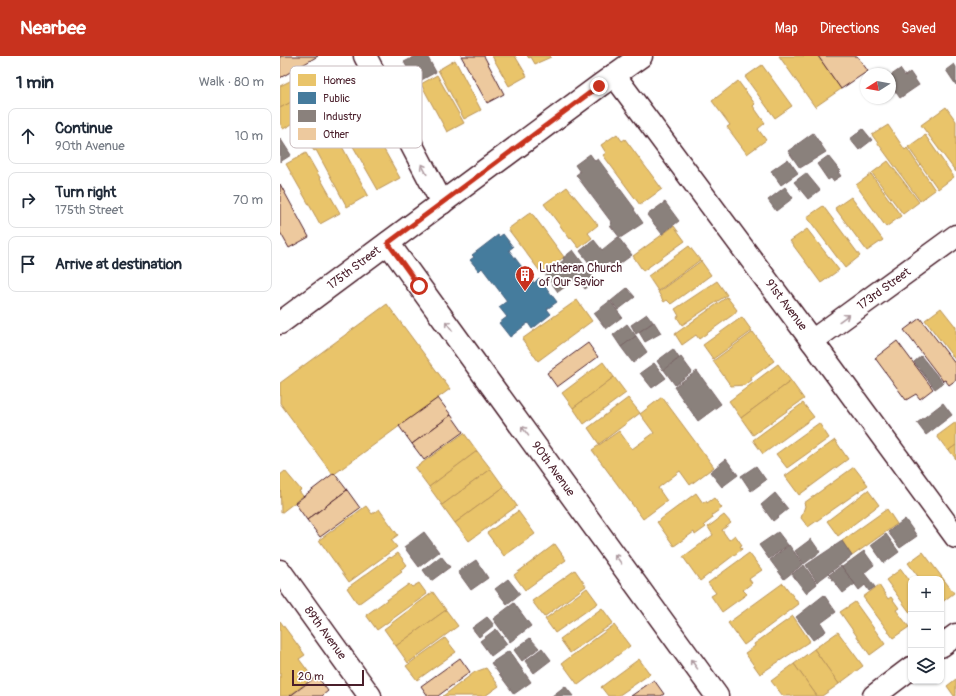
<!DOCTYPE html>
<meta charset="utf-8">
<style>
:root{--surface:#fff;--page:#f6f6f7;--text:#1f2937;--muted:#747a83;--line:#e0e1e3;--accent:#c8321e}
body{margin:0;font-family:Pangolin,sans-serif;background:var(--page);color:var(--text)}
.controls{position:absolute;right:12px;bottom:12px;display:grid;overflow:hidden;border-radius:8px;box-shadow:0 1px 3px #0004}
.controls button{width:36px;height:36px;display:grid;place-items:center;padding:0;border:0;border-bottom:1px solid var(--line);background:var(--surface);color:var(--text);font:20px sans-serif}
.compass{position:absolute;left:580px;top:12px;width:36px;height:36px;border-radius:50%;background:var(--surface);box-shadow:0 1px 3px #0004;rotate:259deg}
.scale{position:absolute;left:12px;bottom:10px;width:72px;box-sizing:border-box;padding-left:4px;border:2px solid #4a1f2b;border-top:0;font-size:11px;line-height:14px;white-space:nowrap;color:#4a1f2b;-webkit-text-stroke:3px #fff;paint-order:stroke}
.stop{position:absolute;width:12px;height:12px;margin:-9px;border:3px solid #c8321e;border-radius:50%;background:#fff}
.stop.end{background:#c8321e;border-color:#fff;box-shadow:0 1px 4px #0008}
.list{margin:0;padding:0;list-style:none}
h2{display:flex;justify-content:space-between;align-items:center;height:52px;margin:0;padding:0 16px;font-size:17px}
h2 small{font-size:13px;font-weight:400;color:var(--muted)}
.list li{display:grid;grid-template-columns:26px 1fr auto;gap:12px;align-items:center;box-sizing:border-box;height:56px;margin:0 8px 8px;padding:0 8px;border:1px solid var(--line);border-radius:8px}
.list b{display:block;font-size:15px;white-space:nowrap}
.list p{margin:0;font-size:13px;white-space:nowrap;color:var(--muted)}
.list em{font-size:13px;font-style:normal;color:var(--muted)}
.icon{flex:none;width:22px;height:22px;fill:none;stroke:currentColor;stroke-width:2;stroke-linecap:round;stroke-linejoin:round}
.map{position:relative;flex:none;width:676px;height:640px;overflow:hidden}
header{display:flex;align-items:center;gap:24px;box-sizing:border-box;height:56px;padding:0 20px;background:var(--accent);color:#fff}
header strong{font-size:19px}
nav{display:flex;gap:22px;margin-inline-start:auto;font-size:14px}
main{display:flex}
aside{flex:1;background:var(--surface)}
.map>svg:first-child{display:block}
.homes{fill:#e9c46a;stroke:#b99257}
.public{fill:#457b9d;stroke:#465f7b}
.industry{fill:#8a817c;stroke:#776464}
.building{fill:#edc99e;stroke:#4a1f2b}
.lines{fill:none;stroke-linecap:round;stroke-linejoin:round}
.minor-casing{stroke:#4a1f2b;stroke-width:25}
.minor{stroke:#fff;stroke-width:22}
.oneway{stroke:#ae9aa0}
.route{stroke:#c8321e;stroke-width:5}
.labels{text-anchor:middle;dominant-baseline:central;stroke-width:4;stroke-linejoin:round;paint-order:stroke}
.street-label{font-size:12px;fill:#4a1f2b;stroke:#fff}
.poi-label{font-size:12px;fill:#4a1f2b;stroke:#fff;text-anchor:start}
.key{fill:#fff;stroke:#c9bcbf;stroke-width:1}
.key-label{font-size:11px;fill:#4a1f2b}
</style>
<header>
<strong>Nearbee</strong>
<nav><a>Map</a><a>Directions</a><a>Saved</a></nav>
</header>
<main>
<aside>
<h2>1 min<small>Walk · 80 m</small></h2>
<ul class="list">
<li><svg class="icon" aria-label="ahead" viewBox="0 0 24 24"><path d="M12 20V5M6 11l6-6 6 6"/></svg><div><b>Continue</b><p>90th Avenue</p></div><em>10 m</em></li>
<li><svg class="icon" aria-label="right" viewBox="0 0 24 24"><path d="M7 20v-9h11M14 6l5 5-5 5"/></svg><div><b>Turn right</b><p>175th Street</p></div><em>70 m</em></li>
<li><svg class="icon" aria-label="arrive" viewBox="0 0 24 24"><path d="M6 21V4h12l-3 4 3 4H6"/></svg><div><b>Arrive at destination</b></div></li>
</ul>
</aside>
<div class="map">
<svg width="676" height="640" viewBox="0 0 676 640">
<rect width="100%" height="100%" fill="#fff"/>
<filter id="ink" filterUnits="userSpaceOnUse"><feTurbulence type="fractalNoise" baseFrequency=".025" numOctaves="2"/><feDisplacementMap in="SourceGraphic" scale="8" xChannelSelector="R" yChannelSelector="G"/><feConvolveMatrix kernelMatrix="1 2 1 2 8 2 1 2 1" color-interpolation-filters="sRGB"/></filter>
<g filter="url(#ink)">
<g class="homes">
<polygon points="212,0 235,0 247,20 229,30"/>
<polygon points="247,0 270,0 271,1 255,8 251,1 249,2"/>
<polygon points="499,0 538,0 561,33 535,51"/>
<polygon points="175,4 201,54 184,63 158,14"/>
<polygon points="482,9 512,50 495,62 465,21"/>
<polygon points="36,12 45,28 0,52 0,30"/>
<polygon points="157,19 184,67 167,76 141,28"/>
<polygon points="458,25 475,48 473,50 485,67 478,73 486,84 467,98 447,71 450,69 432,45"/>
<polygon points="45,28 54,45 3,73 0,67 0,52"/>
<polygon points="48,50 63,78 57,81 88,139 67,151 36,94 34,95 26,81 38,74 30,60"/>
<polygon points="666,51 676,65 676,116 641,69"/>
<polygon points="88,65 120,122 98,134 66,78"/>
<polygon points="608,69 625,94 627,92 655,134 640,145 592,79"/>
<polygon points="337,78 342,85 345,83 382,133 360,149 323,99 326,97 321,89"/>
<polygon points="645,79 674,121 658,133 628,91"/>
<polygon points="26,97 60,157 40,168 6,108"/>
<polygon points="608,105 639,146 623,158 592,117"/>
<polygon points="591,118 621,160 606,171 576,129"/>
<polygon points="287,131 318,169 308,177 312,182 299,192 291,182 290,183 264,148"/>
<polygon points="571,141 603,184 587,195 555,152"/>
<polygon points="543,150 580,200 565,212 527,161"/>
<polygon points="251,156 284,201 262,218 228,173"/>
<polygon points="394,170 405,185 363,215 353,200"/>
<polygon points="527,173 559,214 541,227 510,185"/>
<polygon points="409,190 420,204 378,235 368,220"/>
<polygon points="421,205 431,219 391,248 387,244 384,246 378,236"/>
<polygon points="437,225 447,239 402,269 397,261 399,260 395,253"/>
<polygon points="447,241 457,254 454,258 419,283 416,279 402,289 395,278"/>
<polygon points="297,244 312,265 258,305 242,283"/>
<polygon points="107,248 170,333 53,419 0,347 0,327"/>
<polygon points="661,252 676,271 676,309 674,306 676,305 645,264"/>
<polygon points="462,261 472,275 433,303 423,289"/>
<polygon points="473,276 494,305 471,322 472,324 465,329 451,330 433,305"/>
<polygon points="323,306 334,321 293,352 282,337"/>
<polygon points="498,308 511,325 461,362 449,345"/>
<polygon points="334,321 346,337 304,368 293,352"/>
<polygon points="511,325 524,343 473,379 461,362"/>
<polygon points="382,341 434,411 410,429 400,415 378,432 387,445 363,463 312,394 339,375 352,393 374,377 360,358"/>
<polygon points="348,342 360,357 319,388 308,372"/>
<polygon points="523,347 534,361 483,398 473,384"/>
<polygon points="676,366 676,389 668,395 657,380"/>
<polygon points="539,367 549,382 507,412 496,398"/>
<polygon points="184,377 197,395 149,431 135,412"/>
<polygon points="555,384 568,403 519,439 505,420"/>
<polygon points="676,389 676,403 669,394"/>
<polygon points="197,395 211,413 162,449 149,431"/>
<polygon points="574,411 588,429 528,471 521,462 525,450 524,447"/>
<polygon points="211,413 224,431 175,467 162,449"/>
<polygon points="5,415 21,434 19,435 23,440 1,457 0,419"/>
<polygon points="224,431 237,450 189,485 175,467"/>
<polygon points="588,434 599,449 558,480 547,465"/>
<polygon points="416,437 423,447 426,445 427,447 434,442 442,452 432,459 433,462 424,469 426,471 415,479 414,476 394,490 377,466"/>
<polygon points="86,450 92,458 99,453 118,479 111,484 117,491 69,526 39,484"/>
<polygon points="607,453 617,468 572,500 562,485"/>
<polygon points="238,455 255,478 224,500 207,477"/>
<polygon points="444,459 451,467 442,474 449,484 455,479 462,489 460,490 462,493 420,525 403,501 433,479 428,471"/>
<polygon points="275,488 286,504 245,534 234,519"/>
<polygon points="643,496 674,537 661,547 661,523 640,523 628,507"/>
<polygon points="118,497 127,509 120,514 122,516 78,548 67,532 110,501 111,502"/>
<polygon points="469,497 482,514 469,523 472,527 463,534 467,538 442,556 431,540 436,537 428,527"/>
<polygon points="621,513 631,527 631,558 606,524"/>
<polygon points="295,514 306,530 264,561 252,545"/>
<polygon points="139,527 147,538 97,574 86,559 129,528 132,531"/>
<polygon points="503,527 519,548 464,589 448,567"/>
<polygon points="599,529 608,543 611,541 619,552 616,554 629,571 613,582 583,541"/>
<polygon points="307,532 318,547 275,577 265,563"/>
<polygon points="153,536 166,554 116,590 104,573"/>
<polygon points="575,546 605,588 590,599 560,556"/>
<polygon points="322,552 333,567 290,597 280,583"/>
<polygon points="166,554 178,570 128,607 116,590"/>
<polygon points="513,560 530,585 480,618 465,597 475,590 474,588"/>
<polygon points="0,565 25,599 19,603 33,622 9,640 0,640"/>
<polygon points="334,569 350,590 298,629 282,607"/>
<polygon points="558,576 583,610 559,628 534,593"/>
<polygon points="165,582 176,596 137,624 126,610"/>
<polygon points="534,593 559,628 542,640 537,640 514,608"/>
<polygon points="359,603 370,618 338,640 328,640 321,631"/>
<polygon points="514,608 537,640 503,640 491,625"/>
<polygon points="206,612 219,630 205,640 163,640 195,616"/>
<polygon points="676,623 676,640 674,640 667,630"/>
</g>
<polygon class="public" points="223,178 233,191 229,194 254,227 259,222 277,246 267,253 271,258 252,273 248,267 230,281 219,267 227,261 219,251 227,245 202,212 199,215 190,204 194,201 192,199 218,179 219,181"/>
<g class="industry">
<polygon points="136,0 147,0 156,16 136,27 124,6"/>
<polygon points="674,8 676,11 676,29 666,14"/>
<polygon points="620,13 625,20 630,16 639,29 620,42 610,28 610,20"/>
<polygon points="583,73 592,84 579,94 570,83"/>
<polygon points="533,77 546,96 520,112 508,95"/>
<polygon points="0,82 11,99 0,106"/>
<polygon points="310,98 315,105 318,103 355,153 354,154 363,167 340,182 330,169 332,167 296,119 300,116 295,109"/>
<polygon points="548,100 560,115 558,116 561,120 553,125 551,122 548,124 537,108"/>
<polygon points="508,103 518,117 501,129 491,115"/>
<polygon points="526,117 540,134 528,143 514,126"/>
<polygon points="505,131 513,142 496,155 488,144"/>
<polygon points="385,146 399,165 382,178 367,159"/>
<polygon points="338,181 352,199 334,212 329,206 316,216 300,195 314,184 322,194"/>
<polygon points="293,194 316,225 305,233 297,222 278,236 265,218 284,204 283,202"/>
<polygon points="347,232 355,241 338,254 331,245"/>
<polygon points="330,245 342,261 326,273 314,257"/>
<polygon points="367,258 373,266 356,278 351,269"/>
<polygon points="374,266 381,277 365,286 359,276"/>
<polygon points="347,268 356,280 341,291 333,279"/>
<polygon points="356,280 367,296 353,307 341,291"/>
<polygon points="393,293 399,302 383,314 377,305"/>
<polygon points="641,300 663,327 655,333 634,306"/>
<polygon points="401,301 412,316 395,329 384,314"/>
<polygon points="374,307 386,322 372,332 360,317"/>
<polygon points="417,315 441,348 418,365 394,331"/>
<polygon points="663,347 672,359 646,379 637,367"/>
<polygon points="446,403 458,419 442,431 430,416"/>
<polygon points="476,410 486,424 471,435 461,420"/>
<polygon points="495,437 508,453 493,465 481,449"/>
<polygon points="625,463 637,480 620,492 608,476"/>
<polygon points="144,476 159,496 139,511 124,491"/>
<polygon points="498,476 508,489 489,503 479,489"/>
<polygon points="606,478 619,496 604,507 591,489"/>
<polygon points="531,483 540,496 524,508 515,495"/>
<polygon points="562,485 572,500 537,526 526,509"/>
<polygon points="509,489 523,508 504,523 490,504"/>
<polygon points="584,495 594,509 584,517 595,531 589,535 585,529 579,534 562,511"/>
<polygon points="161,500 170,511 151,525 143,514"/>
<polygon points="196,504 208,522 191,534 178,516"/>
<polygon points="524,509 537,528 526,537 512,518"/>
<polygon points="561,510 575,528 563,537 549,519"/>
<polygon points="228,523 240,538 227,548 215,533"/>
<polygon points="544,539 556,556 541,567 546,575 533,584 516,561"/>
<polygon points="234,547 251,570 230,586 213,563"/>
<polygon points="207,561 214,569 199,581 192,572"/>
<polygon points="216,573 227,588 211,600 200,585"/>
<polygon points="250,582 259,592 242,605 234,594"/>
<polygon points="262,592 271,604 254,617 245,605"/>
<polygon points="229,595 251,626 234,638 211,607"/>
<polygon points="285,630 293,640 272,640"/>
</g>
<g class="building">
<polygon points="0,0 38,0 0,22"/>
<polygon points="181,0 204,0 224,38 207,47"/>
<polygon points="538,0 577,0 588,15 561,33"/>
<polygon points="0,128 29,181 9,192 0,176"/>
<polygon points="640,262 676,309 676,324 669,329 665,324 663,325 624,274"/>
<polygon points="617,285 653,333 640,343 636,338 626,344 595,302"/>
<polygon points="308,287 318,301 277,331 267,317"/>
<polygon points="158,342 171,359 132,388 119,370"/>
<polygon points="171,359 183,376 144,404 132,388"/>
<polygon points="54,417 67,434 27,464 15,447"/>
<polygon points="67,434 80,452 40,481 27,464"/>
<polygon points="180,602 190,616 158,640 148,640 141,630"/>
<polygon points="37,620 48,635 42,640 10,640"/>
<polygon points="374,624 384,638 381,640 351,640"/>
</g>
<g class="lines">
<defs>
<g id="minor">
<polyline points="85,0 162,147"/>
<polyline points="334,19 532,285 676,481"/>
<polyline points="108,187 437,640"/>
<polyline points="0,267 319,30 361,0"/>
<polyline points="532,285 676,180"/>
<polyline points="0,515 90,640"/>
<polyline points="661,590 676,579"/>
<polyline points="594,640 631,612"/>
</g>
</defs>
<use href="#minor" class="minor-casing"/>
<use href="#minor" class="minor"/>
</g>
<defs><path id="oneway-shaft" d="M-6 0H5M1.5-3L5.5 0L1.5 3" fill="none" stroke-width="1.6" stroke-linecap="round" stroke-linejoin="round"/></defs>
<g class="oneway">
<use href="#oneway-shaft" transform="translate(144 113) rotate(-118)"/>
<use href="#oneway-shaft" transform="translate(564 262) rotate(-36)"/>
<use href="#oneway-shaft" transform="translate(169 270) rotate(-126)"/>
<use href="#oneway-shaft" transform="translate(245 375) rotate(-126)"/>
<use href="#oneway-shaft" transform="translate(338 503) rotate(-126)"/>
<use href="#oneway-shaft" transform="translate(414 608) rotate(-126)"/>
</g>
</g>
<g class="lines" filter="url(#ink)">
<polyline class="route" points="139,230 108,187 319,30"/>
</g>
<defs>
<symbol id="building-pin" viewBox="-11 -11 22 30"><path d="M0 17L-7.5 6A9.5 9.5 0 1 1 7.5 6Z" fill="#c8321e" stroke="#fff"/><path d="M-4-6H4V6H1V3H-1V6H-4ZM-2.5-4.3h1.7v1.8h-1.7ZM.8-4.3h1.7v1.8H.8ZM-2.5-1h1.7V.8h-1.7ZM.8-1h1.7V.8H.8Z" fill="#fff"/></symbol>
</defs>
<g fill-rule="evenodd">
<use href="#building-pin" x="234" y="208" width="22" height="30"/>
</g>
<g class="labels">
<g class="street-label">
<text transform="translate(74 212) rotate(-37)">175th Street</text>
<text transform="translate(604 233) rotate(-36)">173rd Street</text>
<text transform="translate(506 249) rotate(53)">91st Avenue</text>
<text transform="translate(273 413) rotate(54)">90th Avenue</text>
<text transform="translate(45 577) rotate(54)">89th Avenue</text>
</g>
<g class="poi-label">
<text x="259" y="212">Lutheran Church<tspan x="259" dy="14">of Our Savior</tspan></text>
</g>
</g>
<rect x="10" y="10" width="132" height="82" rx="6" class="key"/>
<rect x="18" y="18" width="18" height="12" fill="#e9c46a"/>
<rect x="18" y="36" width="18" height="12" fill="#457b9d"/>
<rect x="18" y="54" width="18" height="12" fill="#8a817c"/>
<rect x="18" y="72" width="18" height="12" fill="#edc99e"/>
<g class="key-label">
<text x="43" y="28">Homes</text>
<text x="43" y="46">Public</text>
<text x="43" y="64">Industry</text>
<text x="43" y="82">Other</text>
</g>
</svg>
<div class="controls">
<button>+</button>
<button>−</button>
<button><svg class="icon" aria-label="layers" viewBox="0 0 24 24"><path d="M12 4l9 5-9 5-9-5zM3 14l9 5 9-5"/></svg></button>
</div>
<svg class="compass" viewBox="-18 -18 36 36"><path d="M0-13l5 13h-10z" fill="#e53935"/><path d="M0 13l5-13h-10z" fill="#747a83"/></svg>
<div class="scale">20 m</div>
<div class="stop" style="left:139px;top:230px"></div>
<div class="stop end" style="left:319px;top:30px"></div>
</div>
</main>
